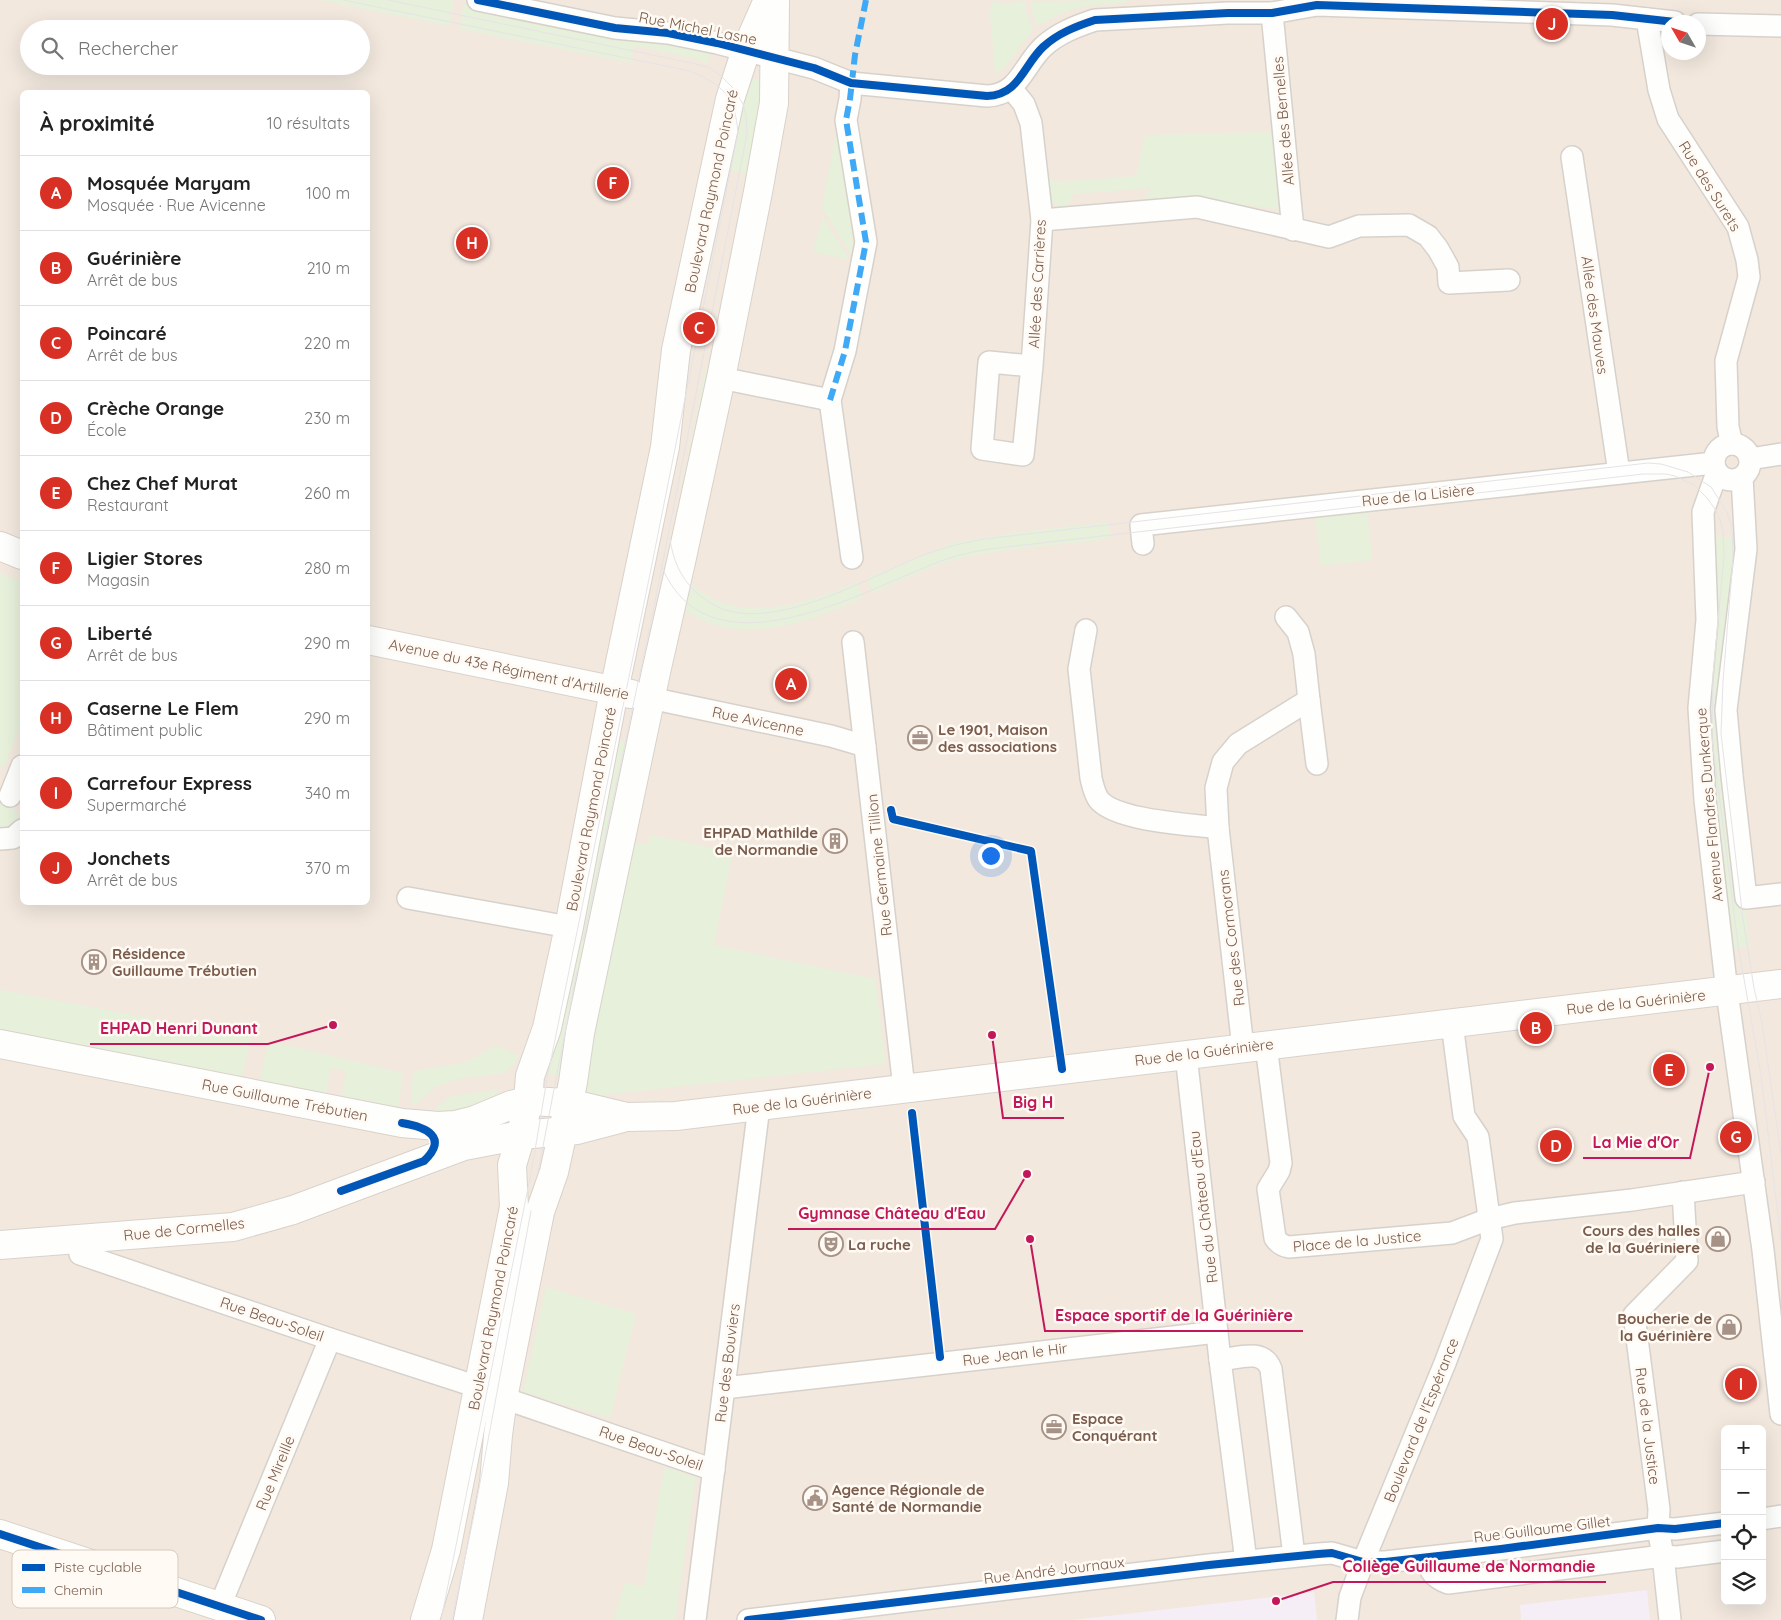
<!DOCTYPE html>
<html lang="fr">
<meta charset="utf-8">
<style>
:root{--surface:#fff;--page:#f6f6f6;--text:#222;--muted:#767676;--line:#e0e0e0;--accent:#d93025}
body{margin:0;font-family:Quicksand,sans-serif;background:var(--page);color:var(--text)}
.controls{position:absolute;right:15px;bottom:15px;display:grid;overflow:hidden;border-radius:8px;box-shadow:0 5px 20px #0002}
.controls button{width:45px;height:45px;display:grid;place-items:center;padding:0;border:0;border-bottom:1px solid var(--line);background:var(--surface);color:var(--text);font:25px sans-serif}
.compass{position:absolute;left:1661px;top:15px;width:45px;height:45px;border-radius:50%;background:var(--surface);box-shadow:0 5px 20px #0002;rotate:309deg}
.you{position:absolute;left:990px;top:855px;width:18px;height:18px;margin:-12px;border:4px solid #fff;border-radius:50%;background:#1a73e8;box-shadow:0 0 0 8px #1a73e833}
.badge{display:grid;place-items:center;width:32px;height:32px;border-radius:50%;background:var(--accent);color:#fff;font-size:16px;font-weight:700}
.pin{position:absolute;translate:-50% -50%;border:2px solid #fff;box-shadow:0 1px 5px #0006}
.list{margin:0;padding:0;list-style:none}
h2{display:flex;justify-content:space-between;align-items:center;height:65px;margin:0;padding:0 20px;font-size:21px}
h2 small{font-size:16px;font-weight:400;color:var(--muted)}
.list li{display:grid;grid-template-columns:32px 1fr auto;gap:15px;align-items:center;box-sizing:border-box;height:75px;padding:0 20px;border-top:1px solid var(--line)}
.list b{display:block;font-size:19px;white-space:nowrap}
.list p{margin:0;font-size:16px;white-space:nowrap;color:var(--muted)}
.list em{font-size:16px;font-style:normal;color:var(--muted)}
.icon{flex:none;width:28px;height:28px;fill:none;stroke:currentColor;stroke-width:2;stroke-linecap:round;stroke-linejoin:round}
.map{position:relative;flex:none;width:1781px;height:1620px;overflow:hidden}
.search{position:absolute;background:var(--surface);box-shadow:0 5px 20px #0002;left:20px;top:20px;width:350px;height:55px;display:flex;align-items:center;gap:12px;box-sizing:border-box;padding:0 18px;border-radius:28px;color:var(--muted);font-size:19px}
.panel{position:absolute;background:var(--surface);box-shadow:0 5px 20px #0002;left:20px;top:90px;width:350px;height:815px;border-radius:8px}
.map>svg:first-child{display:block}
.residential{fill:#f2e8de;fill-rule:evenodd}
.education{fill:#f6eef6}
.green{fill:#e7f0db}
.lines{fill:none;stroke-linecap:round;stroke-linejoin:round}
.street-casing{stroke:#d7d1cb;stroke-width:24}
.secondary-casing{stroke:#d9d2cb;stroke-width:30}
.street{stroke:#fefefd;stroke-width:21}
.secondary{stroke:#fefefd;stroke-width:28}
.tram{stroke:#e6e3e7;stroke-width:1}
.quiet{stroke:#3fa9f5;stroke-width:6;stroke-dasharray:12 6;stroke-linecap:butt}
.cycleway-casing{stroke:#fffaf3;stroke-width:11}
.cycleway{stroke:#0057b8;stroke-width:8}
.labels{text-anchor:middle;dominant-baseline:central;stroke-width:5;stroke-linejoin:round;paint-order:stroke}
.street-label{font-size:15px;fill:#7a5c4d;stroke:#fffaf3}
.poi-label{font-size:15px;font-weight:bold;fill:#7a5c4d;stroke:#fffaf3;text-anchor:start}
.key{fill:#fffaf3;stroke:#d7cbc1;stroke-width:1}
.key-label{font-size:14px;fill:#7a5c4d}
.leader{fill:none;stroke:#c2185b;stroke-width:2}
.callout-dot{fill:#c2185b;stroke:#fffaf3;stroke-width:2}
.callout-label{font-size:16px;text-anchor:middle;font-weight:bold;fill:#c2185b;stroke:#fffaf3;stroke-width:5;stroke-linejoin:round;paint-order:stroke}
</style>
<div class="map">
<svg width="1781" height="1620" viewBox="0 0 1781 1620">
<rect width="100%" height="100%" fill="#f9f5f0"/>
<path class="residential" d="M0,0H1781V1620H0ZM1668,22H1698V52H1668ZM29,29H361V66H29ZM22,92H368V902H22ZM1725,1429H1762V1601H1725Z"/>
<g class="education">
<polygon points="1647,1590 1650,1620 1521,1620 1520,1605"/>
<polygon points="1314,1592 1317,1620 1072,1620 1161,1610"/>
</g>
<g class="green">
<polygon points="320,0 450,0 454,1 449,26"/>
<path d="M1094,0H1127V3C1089,4 1071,6 1038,26C1033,18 1031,11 1031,2Z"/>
<polygon points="1026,1 1026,13 1033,30 1004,68 995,74 990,14 991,2 1006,3"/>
<polygon points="464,4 704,50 711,53 707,64 694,58 634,46 631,63 459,29"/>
<polygon points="747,78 759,79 765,82 753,175 719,168"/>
<polygon points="840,124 840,127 855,261 822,208 836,134"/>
<path d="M1276,132L1287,210L1196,200L1145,203L1150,188L1073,194L1066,210C1046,204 1049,193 1047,175L1054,182L1136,176L1145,135Z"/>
<polygon points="823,217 850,260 813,252"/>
<polygon points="707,363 714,364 677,523 684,475"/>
<polygon points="1367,510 1372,560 1321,566 1315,516"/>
<path d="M1108,522L1110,539C1061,545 1010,548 962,558C932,565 902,581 873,593L867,578L953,543L1009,533Z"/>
<polygon points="1712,537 1739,537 1727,759 1750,946 1729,950 1709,760 1708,722"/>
<polygon points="0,573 22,582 22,722 5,766 0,765"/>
<path d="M857,582L863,598C811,621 735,650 684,609L693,584C737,628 807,603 857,582Z"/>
<polygon points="607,738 634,743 566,1077 538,1072"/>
<path d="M3,803C23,806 23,829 0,829V804Z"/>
<polygon points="650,835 733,852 714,945 875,979 886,1064 592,1096 584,1087 634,842 648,845"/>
<polygon points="0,990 251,1037 242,1078 0,1029"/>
<polygon points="268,1041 403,1073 398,1110 341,1097 347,1071 331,1068 326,1095 260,1081"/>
<polygon points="496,1045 519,1056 512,1067 504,1073 458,1079 435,1087 415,1105 411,1101 413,1074 415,1071 467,1062"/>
<path d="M497,1090V1095C478,1104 458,1111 436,1111L435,1108L452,1096Z"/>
<polygon points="546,1287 636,1314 610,1418 523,1392"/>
<polygon points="664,1467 696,1477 675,1620 613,1620 625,1582 644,1587"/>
</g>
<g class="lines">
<defs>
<g id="street">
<path d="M478,0L615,28L668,33L717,43L814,68L851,83L987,96C1019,95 1023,66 1043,47C1058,33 1077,26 1095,20L1228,13H1272L1317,5L1612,15L1675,22"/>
<polyline points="1272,13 1293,230"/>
<polyline points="1647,19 1659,90 1668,119 1738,227 1747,260 1749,277 1726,361 1728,427 1732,444"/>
<polyline points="1698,24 1781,26"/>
<polyline points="851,83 850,99 846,120 866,242 845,351 830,400 852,558"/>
<polyline points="1011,88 1024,104 1031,123 1042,220 1032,366 1023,455 982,449 989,362 1032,366"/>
<polyline points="1572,157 1619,473"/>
<polyline points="1042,220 1197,207 1329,237 1359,226 1409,225 1428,236 1438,249 1448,267 1449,283 1509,280"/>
<polyline points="721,378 830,400"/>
<circle cx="1732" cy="462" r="18"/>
<polyline points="1750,459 1781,454"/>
<polyline points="1717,472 1703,512 1707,620 1699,708 1705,800 1727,992 1763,1250 1781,1414"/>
<polyline points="1742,477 1746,549 1726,710 1732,776 1746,898 1781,894"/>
<polyline points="1143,544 1141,525 1714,463"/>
<path d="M1086,630L1079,669L1091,778C1093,786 1094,793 1099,800C1117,821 1190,824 1218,828"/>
<polyline points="853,642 904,1088"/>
<polyline points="650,698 831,736 865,746"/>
<polyline points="1309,700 1317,764"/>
<polyline points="10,796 22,766"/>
<polyline points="0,839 13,838 22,830"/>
<polyline points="408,898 569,927"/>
<path d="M1266,1045L1281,1163L1279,1171L1268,1189L1275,1238C1279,1244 1283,1246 1289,1247L1452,1233L1489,1219L1515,1213L1632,1200L1754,1182"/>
<polyline points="1243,1048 1218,828 1216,788 1223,762 1238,744 1309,700 1304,654 1298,632 1286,617"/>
<polyline points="1186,1055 1220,1360 1246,1561"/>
<polyline points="77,1239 80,1254 330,1339 478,1387"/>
<path d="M1220,1360C1239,1358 1263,1348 1271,1369L1294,1556"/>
<polyline points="724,1388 1217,1332"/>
<polyline points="503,1398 714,1470"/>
<polyline points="1762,1519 1781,1516"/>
<path d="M1427,1558C1429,1572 1435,1578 1448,1583L1663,1556L1677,1557L1725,1551"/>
<polyline points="220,1606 330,1339"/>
<polyline points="695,1620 759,1106"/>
<polyline points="748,1620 1209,1565 1318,1554 1332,1553 1363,1562 1385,1562 1501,1549 1658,1528 1675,1529 1725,1523"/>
<polyline points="1347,1620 1350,1597 1363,1562 1445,1363 1492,1239 1478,1137 1464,1116 1452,1023"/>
<polyline points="1670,1620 1663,1556 1658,1528 1659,1509 1634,1315 1687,1261 1683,1192"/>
</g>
<g id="secondary">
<polyline points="0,546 22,555"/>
<polyline points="368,640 631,694"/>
<polyline points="0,1044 402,1123 438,1126 455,1125 475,1120 511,1105 528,1101 569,1103 627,1117 676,1116 1781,984"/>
<polyline points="0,1245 233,1227 293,1210 464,1146 521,1135 577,1130 623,1118"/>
<polyline points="0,1534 261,1620"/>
<polyline points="425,1620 446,1550 514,1207 512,1165 521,1135 528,1101 530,1076 547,1028 569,927 614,691 665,447 676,350 730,99 746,50 768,0"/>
<polyline points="468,1620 494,1483 498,1435 503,1398 540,1212 554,1172 563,1131 573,1082 580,1033 656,672 681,562 721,378 758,192 774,103 775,0"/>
</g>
</defs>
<use href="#street" class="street-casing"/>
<use href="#secondary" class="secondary-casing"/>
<use href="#street" class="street"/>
<use href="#secondary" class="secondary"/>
<g class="tram">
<path d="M343,0L690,71C724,86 735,96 738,133L652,564L547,1079L532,1168L441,1620"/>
<polyline points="388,0 696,64 710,68 721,76 733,88 743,104 746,115 747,134 654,607 583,941"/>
<path d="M670,538C672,558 681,579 696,592C706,601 717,608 729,611C787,625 868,578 921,556C942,548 962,543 984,539L1648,463L1661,464L1688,472L1711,487L1727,512L1732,528L1733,559L1723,681L1721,734L1743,919L1754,988L1762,1023L1781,1154"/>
<path d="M661,565C708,682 864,590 941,561C957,555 973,552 989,549L1643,474H1666L1675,476L1694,485L1707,498L1715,509L1720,520L1723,531L1724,557L1713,675L1712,738L1738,945L1761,1075L1781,1240"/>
<polyline points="538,1172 577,971"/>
<polyline points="452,1620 474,1515 531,1211"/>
</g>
<polyline class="quiet" points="830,400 845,351 866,242 846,120 850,99 855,55 866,0"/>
<defs>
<g id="cycleway">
<path d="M478,0L615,28L668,33L717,43L814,68L851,83L987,96C1019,95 1023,66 1043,47C1058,33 1077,26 1095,20L1228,13H1272L1317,5L1612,15L1675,22"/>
<polyline points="891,810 893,819 1031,851 1062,1069"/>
<polyline points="912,1113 940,1357"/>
<path d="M341,1191L424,1161C449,1137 426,1127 402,1123"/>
<polyline points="0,1534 261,1620"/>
<polyline points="748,1620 1209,1565 1318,1554 1332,1553 1363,1562 1385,1562 1501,1549 1658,1528 1675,1529 1725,1523"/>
</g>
</defs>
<use href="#cycleway" class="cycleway-casing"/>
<use href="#cycleway" class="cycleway"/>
</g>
<defs>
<symbol id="office-ring" viewBox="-11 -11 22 22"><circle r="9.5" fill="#fffaf3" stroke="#a69286" stroke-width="1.5"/><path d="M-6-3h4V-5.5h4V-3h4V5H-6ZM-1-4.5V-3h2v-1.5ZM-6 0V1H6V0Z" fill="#a69286"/></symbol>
<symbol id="building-ring" viewBox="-11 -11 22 22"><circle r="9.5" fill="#fffaf3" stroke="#a69286" stroke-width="1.5"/><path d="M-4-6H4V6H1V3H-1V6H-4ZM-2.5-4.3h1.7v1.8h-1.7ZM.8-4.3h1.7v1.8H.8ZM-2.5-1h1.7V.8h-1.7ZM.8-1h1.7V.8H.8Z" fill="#a69286"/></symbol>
<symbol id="shop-ring" viewBox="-11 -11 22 22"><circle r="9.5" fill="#fffaf3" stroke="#a69286" stroke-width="1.5"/><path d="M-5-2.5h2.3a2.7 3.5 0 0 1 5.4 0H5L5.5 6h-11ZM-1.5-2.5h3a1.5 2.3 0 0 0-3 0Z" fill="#a69286"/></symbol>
<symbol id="theatre-ring" viewBox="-11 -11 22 22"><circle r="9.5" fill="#fffaf3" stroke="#a69286" stroke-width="1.5"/><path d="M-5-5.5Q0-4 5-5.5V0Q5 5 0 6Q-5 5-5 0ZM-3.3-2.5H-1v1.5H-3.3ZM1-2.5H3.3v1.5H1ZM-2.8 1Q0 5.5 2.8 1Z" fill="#a69286"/></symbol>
<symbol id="civic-ring" viewBox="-11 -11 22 22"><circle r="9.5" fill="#fffaf3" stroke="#a69286" stroke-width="1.5"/><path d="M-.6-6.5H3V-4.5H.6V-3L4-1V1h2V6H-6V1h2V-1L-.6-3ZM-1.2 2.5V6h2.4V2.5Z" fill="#a69286"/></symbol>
</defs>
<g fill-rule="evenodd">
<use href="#office-ring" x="906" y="724" width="28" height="28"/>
<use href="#building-ring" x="821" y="827" width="28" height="28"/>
<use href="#building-ring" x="80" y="948" width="28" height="28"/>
<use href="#shop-ring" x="1704" y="1225" width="28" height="28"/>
<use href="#theatre-ring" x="817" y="1230" width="28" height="28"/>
<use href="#shop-ring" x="1715" y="1313" width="28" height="28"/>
<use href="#office-ring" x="1040" y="1413" width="28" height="28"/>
<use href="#civic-ring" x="801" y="1484" width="28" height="28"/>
</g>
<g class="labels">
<g class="street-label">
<text transform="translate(698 28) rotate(11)">Rue Michel Lasne</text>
<text transform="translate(1283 121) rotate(-95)">Allée des Bernelles</text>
<text transform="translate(1710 186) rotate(58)">Rue des Surets</text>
<text transform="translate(711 191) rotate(-78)">Boulevard Raymond Poincaré</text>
<text transform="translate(1037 284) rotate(-87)">Allée des Carrières</text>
<text transform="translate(1595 315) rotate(82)">Allée des Mauves</text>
<text transform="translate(1418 495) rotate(-6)">Rue de la Lisière</text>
<text transform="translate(509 669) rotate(12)">Avenue du 43e Régiment d'Artillerie</text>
<text transform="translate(758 721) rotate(12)">Rue Avicenne</text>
<text transform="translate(1709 805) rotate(-95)">Avenue Flandres Dunkerque</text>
<text transform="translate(591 809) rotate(-79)">Boulevard Raymond Poincaré</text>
<text transform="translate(879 865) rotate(-96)">Rue Germaine Tillion</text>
<text transform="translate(1231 938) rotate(-97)">Rue des Cormorans</text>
<text transform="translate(1636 1002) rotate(-6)">Rue de la Guérinière</text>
<text transform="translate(1204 1052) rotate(-7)">Rue de la Guérinière</text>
<text transform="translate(285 1100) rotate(11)">Rue Guillaume Trébutien</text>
<text transform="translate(802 1101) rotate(-7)">Rue de la Guérinière</text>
<text transform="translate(1203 1207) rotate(-97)">Rue du Château d'Eau</text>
<text transform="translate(184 1229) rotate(-6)">Rue de Cormelles</text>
<text transform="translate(1357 1241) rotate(-5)">Place de la Justice</text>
<text transform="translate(493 1308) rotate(-79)">Boulevard Raymond Poincaré</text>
<text transform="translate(272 1319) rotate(19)">Rue Beau-Soleil</text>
<text transform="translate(1015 1354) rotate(-7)">Rue Jean le Hir</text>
<text transform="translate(727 1363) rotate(-83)">Rue des Bouviers</text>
<text transform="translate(1421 1420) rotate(-68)">Boulevard de l'Espérance</text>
<text transform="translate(1648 1426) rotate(83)">Rue de la Justice</text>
<text transform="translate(651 1448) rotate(19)">Rue Beau-Soleil</text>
<text transform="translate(275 1473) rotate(-68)">Rue Mireille</text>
<text transform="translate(1542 1529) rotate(-7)">Rue Guillaume Gillet</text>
<text transform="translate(1054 1570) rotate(-7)">Rue André Journaux</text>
</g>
<g class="poi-label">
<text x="938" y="729">Le 1901, Maison<tspan x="938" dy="17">des associations</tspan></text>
<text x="818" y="832" text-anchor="end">EHPAD Mathilde<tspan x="818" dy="17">de Normandie</tspan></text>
<text x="112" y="953">Résidence<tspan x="112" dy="17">Guillaume Trébutien</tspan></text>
<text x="1700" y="1230" text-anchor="end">Cours des halles<tspan x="1700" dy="17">de la Guériniere</tspan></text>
<text x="848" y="1244">La ruche</text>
<text x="1712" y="1318" text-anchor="end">Boucherie de<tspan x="1712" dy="17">la Guérinière</tspan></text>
<text x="1072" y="1418">Espace<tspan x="1072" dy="17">Conquérant</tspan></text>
<text x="832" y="1489">Agence Régionale de<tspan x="832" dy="17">Santé de Normandie</tspan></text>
</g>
</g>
<rect x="12" y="1550" width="166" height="58" rx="8" class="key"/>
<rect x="22" y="1564" width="23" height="7" fill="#0057b8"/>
<rect x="22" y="1587" width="23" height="6" fill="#3fa9f5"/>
<g class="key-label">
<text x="54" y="1572">Piste cyclable</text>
<text x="54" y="1595">Chemin</text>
</g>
<path class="leader" d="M333 1025L268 1044H90M992 1035L1003 1118H1064M1710 1067L1690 1158H1583M1027 1174L995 1229H788M1030 1239L1045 1331H1303M1276 1601L1333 1582H1606"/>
<g class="callout-dot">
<circle cx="333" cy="1025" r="5"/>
<circle cx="992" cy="1035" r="5"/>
<circle cx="1710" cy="1067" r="5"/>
<circle cx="1027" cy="1174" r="5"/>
<circle cx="1030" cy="1239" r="5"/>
<circle cx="1276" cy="1601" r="5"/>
</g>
<g class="callout-label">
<text x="179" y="1034">EHPAD Henri Dunant</text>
<text x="1033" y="1108">Big H</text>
<text x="1636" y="1148">La Mie d'Or</text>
<text x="892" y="1219">Gymnase Château d'Eau</text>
<text x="1174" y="1321">Espace sportif de la Guérinière</text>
<text x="1469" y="1572">Collège Guillaume de Normandie</text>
</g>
</svg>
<div class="controls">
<button>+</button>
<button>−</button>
<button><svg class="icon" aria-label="locate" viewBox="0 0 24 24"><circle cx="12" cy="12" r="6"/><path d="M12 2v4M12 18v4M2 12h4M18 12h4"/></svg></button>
<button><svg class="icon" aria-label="layers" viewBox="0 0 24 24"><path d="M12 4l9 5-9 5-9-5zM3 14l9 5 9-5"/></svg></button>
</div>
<svg class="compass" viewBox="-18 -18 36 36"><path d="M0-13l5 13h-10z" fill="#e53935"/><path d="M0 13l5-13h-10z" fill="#767676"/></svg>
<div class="you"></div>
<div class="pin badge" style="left:791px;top:684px">A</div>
<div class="pin badge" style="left:1536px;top:1028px">B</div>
<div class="pin badge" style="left:699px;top:328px">C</div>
<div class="pin badge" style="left:1556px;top:1146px">D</div>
<div class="pin badge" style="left:1669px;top:1070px">E</div>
<div class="pin badge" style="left:613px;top:183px">F</div>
<div class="pin badge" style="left:1736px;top:1137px">G</div>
<div class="pin badge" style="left:472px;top:243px">H</div>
<div class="pin badge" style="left:1741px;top:1384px">I</div>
<div class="pin badge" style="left:1552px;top:24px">J</div>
<div class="search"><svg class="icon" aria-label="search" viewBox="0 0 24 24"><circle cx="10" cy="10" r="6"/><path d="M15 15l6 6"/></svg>Rechercher</div>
<section class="panel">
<h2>À proximité<small>10 résultats</small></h2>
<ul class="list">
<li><span class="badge">A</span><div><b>Mosquée Maryam</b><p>Mosquée · Rue Avicenne</p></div><em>100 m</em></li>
<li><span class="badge">B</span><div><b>Guérinière</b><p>Arrêt de bus</p></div><em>210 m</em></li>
<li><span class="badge">C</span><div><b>Poincaré</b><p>Arrêt de bus</p></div><em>220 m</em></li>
<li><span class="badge">D</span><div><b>Crèche Orange</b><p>École</p></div><em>230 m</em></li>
<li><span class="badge">E</span><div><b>Chez Chef Murat</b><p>Restaurant</p></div><em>260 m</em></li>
<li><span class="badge">F</span><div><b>Ligier Stores</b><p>Magasin</p></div><em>280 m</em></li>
<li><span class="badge">G</span><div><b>Liberté</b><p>Arrêt de bus</p></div><em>290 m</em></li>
<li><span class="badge">H</span><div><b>Caserne Le Flem</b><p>Bâtiment public</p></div><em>290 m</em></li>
<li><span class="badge">I</span><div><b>Carrefour Express</b><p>Supermarché</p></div><em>340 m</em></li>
<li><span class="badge">J</span><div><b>Jonchets</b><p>Arrêt de bus</p></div><em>370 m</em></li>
</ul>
</section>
</div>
